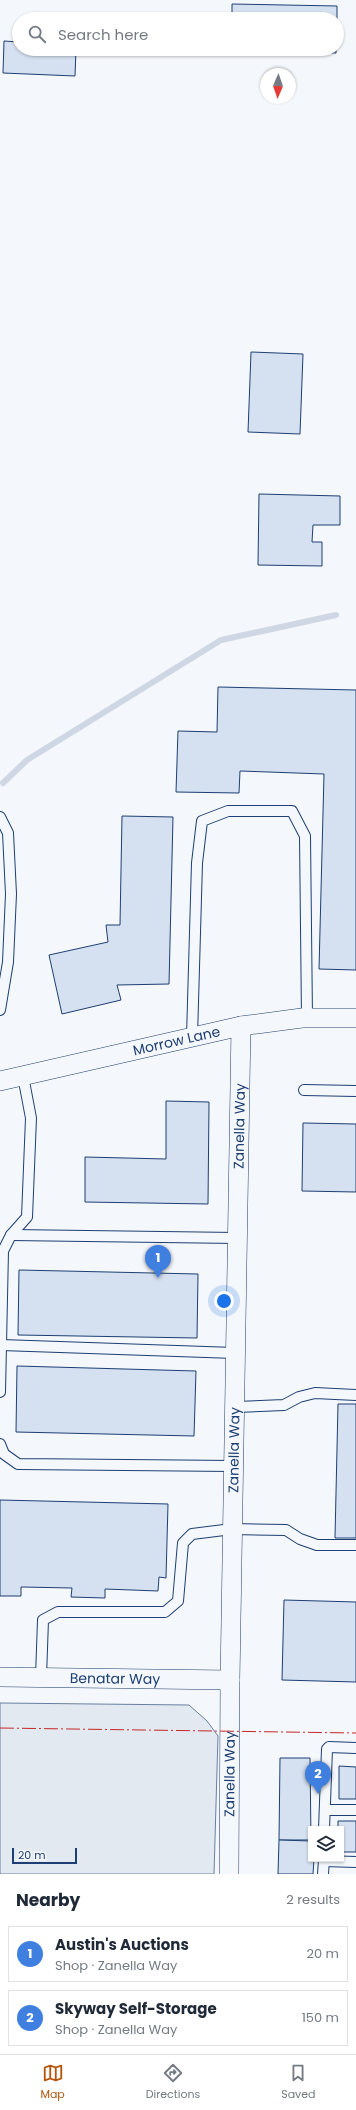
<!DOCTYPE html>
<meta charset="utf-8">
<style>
:root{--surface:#fff;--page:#f2f2f3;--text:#1f2937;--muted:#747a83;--line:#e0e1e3;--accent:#b45309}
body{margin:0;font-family:Poppins,sans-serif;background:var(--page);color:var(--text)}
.controls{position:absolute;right:12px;bottom:12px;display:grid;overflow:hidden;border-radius:0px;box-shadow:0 1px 3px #0004}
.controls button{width:36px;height:36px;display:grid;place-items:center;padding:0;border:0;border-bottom:1px solid var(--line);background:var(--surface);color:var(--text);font:20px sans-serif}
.compass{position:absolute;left:260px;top:68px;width:36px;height:36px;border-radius:50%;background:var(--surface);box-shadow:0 1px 3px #0004;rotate:182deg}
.scale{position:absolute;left:12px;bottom:10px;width:65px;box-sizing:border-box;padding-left:4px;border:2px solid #1d3f73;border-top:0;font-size:11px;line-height:14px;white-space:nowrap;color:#1d3f73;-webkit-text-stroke:3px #f4f7fb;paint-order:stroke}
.you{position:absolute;left:224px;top:1301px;width:14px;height:14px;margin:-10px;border:3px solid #fff;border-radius:50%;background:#1a73e8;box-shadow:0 0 0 6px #1a73e833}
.badge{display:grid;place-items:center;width:26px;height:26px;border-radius:50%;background:var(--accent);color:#fff;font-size:13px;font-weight:700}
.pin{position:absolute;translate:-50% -33px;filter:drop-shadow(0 1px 2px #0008)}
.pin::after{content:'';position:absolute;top:21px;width:14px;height:12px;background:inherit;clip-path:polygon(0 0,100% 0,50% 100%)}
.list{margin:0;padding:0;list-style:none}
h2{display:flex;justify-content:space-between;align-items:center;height:52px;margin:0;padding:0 16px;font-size:17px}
h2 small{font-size:13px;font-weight:400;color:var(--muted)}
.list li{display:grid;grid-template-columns:26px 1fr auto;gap:12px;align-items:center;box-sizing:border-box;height:56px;margin:0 8px 8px;padding:0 8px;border:1px solid var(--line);border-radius:0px}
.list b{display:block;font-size:15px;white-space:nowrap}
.list p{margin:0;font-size:13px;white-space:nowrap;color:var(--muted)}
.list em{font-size:13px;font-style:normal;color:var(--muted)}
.icon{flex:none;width:22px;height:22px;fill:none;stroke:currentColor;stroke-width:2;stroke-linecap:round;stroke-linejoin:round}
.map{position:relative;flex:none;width:356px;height:1874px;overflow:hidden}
.search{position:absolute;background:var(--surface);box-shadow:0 1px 3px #0004;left:12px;right:12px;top:12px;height:44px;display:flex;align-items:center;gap:10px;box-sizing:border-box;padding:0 14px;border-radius:22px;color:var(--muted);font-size:15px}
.sheet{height:180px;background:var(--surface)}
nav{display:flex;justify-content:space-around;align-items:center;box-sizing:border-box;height:56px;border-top:1px solid var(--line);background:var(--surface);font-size:11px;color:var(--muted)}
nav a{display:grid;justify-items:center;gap:2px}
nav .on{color:var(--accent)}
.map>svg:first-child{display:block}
.green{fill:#e3e9f0;stroke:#687fa3}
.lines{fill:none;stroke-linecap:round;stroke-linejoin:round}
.stream{stroke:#cfd7e4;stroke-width:6}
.building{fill:#d5e0f0;stroke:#1d3f73}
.lane-casing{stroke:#1d3f73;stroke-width:12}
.street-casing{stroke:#1d3f73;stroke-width:20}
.lane{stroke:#f4f7fb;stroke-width:10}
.street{stroke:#f4f7fb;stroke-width:19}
.power{stroke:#c62828;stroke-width:1;stroke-dasharray:14 3 2 3;stroke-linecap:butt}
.labels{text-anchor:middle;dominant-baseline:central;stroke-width:3;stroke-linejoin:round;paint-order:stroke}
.street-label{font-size:14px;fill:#1d3f73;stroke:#f4f7fb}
</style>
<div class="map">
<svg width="356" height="1874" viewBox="0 0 356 1874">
<rect width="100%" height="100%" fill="#f4f7fb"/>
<polygon class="green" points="0,1703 189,1705 207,1721 218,1736 214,1874 0,1874"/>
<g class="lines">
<polyline class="stream" points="3,783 27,760 221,640 336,615"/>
</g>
<g class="building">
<polygon points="232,4 337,6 337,19 232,19"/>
<polygon points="4,41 19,42 19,49 76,49 75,76 3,73"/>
<polygon points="231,49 336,49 336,53 231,51"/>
<polygon points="251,352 303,354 300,434 248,432"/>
<polygon points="259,494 340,496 340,525 313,525 312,542 322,542 322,566 258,565"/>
<polygon points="218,687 356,690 356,970 319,969 324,774 240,771 239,793 176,792 178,731 217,732"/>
<polygon points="122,816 173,817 169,984 117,985 121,1000 62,1014 49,955 108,942 106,925 120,925"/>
<polygon points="166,1101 209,1102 208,1204 85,1202 85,1157 166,1159"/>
<polygon points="303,1123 356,1124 356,1192 302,1191"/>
<polygon points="19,1270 198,1274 197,1338 18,1335"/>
<polygon points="17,1366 196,1371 194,1436 16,1432"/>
<polygon points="338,1404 356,1404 356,1538 335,1538"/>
<polygon points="0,1500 168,1504 166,1578 159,1577 158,1591 105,1589 105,1598 71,1597 72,1588 21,1587 21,1596 0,1596"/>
<polygon points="284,1600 356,1602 356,1682 282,1680"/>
<polygon points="280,1758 310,1758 311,1840 279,1840"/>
<polygon points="339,1766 356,1767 356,1799 339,1799"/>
<polygon points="338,1821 356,1821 356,1852 341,1852 341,1829 338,1829"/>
<polygon points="279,1840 311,1841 311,1859 314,1859 313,1874 278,1874"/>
</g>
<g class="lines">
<defs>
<g id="lane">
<polyline points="0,817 8,833 11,894 8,962 0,1010"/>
<polyline points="192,1037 197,863 202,821 228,811 292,811 305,836 307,1018"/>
<polyline points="304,1090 356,1091"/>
<polyline points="11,1235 237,1238"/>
<polyline points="1,1345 235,1353"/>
<polyline points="0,1392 3,1251 11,1235 27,1217 31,1118 23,1076"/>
<polyline points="235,1407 284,1405 299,1397 315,1393 356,1395"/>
<polyline points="0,1444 4,1454 18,1464 233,1466"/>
<polyline points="41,1677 43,1620 58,1612 165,1612 178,1601 183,1543 192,1534 232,1529 286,1530 300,1539 317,1545 356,1545"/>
<polyline points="325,1810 356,1810"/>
<polyline points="324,1829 327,1749 329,1747 356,1748"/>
<polyline points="324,1861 356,1862"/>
<polyline points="323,1874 324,1859"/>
</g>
<g id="street">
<path id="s1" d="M0,1081L241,1026L302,1018H356"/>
<path id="s2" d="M0,1677L230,1680"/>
<path id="s3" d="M229,1874L230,1680L241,1026"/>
</g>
</defs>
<use href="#lane" class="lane-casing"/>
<use href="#street" class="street-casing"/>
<use href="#lane" class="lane"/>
<use href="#street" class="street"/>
<polyline class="power" points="0,1728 356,1733"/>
</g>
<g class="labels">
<g class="street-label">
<text stroke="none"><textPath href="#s1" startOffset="181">Morrow Lane</textPath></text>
<text stroke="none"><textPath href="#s3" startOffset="748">Zanella Way</textPath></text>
<text stroke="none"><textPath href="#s3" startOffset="424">Zanella Way</textPath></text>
<text stroke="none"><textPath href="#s2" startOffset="115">Benatar Way</textPath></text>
<text stroke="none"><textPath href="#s3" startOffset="100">Zanella Way</textPath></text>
</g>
</g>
</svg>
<div class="controls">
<button><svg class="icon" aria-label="layers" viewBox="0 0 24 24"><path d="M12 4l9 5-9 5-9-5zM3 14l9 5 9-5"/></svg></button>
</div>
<svg class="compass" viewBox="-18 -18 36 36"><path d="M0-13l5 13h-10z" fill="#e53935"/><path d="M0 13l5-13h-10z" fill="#747a83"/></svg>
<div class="scale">20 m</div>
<div class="you"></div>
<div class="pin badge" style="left:158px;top:1278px;background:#3f7fe0">1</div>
<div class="pin badge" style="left:318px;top:1794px;background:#3f7fe0">2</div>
<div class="search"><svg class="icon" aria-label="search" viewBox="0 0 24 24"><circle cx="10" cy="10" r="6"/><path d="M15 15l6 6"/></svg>Search here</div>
</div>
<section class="sheet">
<h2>Nearby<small>2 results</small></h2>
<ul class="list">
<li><span class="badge" style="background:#3f7fe0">1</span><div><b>Austin's Auctions</b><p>Shop · Zanella Way</p></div><em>20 m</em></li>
<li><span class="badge" style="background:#3f7fe0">2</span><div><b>Skyway Self-Storage</b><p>Shop · Zanella Way</p></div><em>150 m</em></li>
</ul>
</section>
<nav>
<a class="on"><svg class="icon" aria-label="map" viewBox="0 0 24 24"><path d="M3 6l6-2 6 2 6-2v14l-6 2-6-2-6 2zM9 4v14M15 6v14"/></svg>Map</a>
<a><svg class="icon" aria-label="directions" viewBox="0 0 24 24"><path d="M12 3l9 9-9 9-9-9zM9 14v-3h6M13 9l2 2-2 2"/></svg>Directions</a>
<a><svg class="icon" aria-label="saved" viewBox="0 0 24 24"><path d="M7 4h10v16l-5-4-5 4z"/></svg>Saved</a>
</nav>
